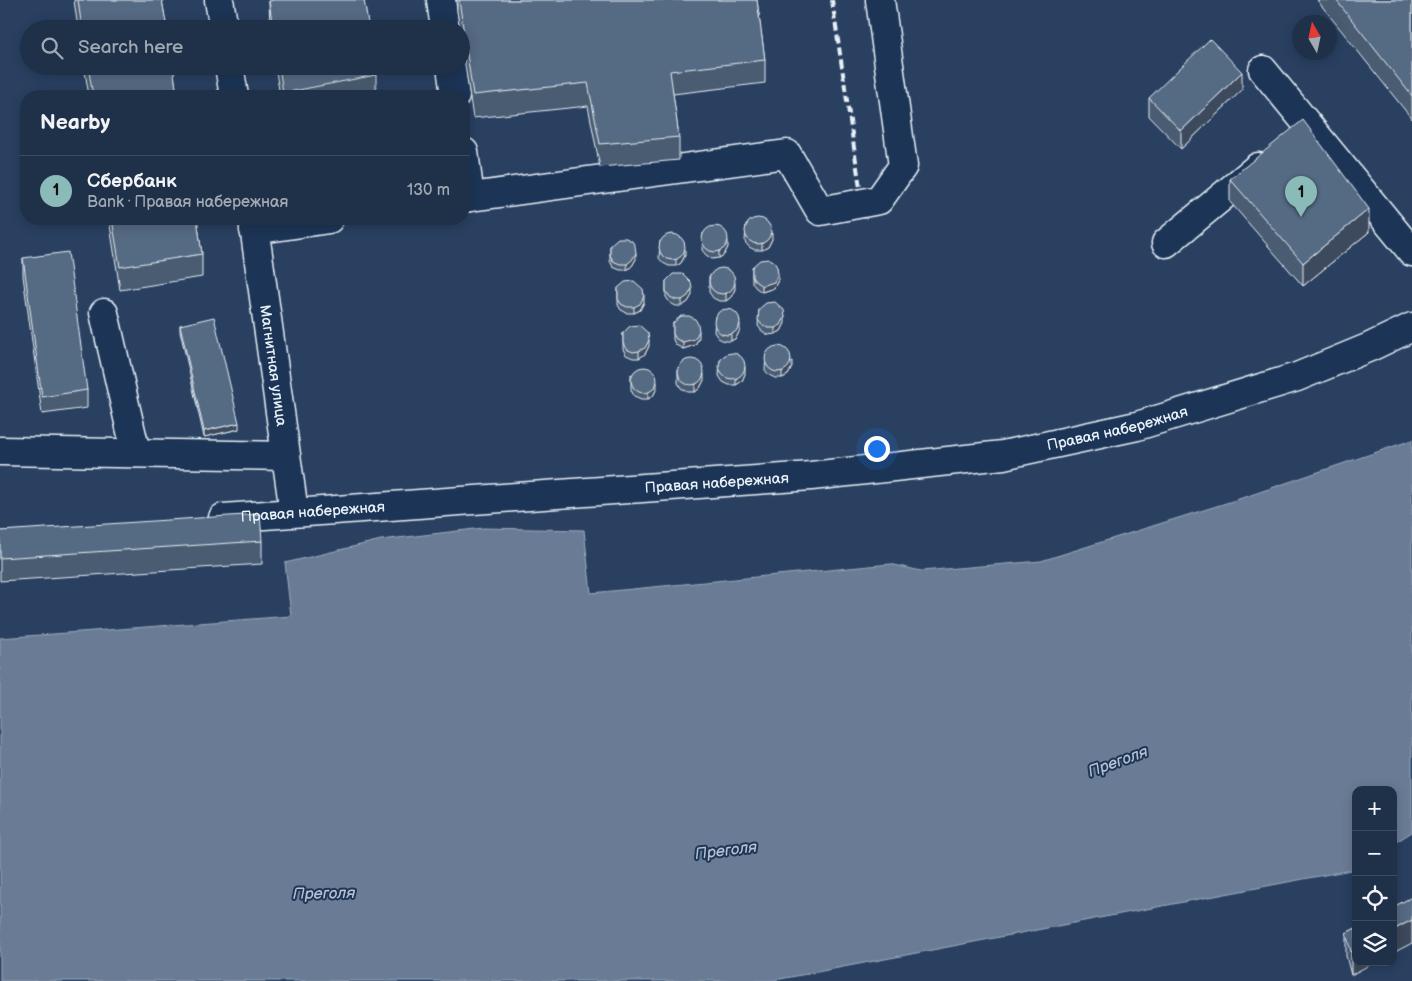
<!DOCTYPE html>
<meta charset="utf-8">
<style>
:root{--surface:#1f3049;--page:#2c3c53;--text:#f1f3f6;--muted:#a1a9b4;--line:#3c4b61;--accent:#8bbbb9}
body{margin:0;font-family:"Balsamiq Sans",sans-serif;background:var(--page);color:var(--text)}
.controls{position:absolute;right:15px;bottom:15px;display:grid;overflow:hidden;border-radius:10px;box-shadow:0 2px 12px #0003}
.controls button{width:45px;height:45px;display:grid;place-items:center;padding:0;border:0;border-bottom:1px solid var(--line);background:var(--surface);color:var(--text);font:25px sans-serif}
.compass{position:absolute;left:1292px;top:15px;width:45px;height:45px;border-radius:50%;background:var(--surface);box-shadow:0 2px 12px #0003;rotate:351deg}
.you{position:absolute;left:876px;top:448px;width:18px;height:18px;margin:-12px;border:4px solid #fff;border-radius:50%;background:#1a73e8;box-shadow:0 0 0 8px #1a73e833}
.badge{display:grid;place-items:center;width:32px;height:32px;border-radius:50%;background:var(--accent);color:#111;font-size:16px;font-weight:700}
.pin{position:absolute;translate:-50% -41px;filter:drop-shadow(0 1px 2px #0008)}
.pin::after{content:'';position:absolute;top:26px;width:18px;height:15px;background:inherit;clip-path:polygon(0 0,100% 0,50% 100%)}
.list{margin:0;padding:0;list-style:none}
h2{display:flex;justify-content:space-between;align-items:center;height:65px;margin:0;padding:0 20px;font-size:21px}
h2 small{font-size:16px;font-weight:400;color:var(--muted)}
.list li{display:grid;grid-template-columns:32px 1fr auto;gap:15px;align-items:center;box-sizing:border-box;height:70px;padding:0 20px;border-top:1px solid var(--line)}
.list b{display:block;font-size:19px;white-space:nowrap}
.list p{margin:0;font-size:16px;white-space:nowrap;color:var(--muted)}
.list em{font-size:16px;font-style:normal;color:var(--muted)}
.icon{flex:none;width:28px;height:28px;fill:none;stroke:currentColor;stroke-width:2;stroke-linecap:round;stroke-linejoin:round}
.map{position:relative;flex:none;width:1412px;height:981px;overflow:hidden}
.search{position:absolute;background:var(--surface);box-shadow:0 2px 12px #0003;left:20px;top:20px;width:450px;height:55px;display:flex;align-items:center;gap:12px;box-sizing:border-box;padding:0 18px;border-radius:28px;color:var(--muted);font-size:19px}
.panel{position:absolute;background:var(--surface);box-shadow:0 2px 12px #0003;left:20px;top:90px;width:450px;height:135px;border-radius:20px}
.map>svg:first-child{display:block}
.water{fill:#6b7c95;stroke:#9dabbd}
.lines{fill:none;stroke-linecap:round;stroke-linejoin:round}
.minor-casing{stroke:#e8f1f8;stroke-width:31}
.major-casing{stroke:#e8f1f8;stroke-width:31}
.minor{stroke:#1d3557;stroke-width:28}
.major{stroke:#1d3557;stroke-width:28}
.rail{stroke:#e8f1f8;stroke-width:4;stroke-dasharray:8 4;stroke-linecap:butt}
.wall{fill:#495b71;stroke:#e8f1f8}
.shaded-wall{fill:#3c4a5c;stroke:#e8f1f8}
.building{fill:#556a83;stroke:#e8f1f8}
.labels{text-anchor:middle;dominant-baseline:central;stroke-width:4;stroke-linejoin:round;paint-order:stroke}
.street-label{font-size:15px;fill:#e8f1f8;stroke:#1d3557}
.water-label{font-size:16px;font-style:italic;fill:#b6c2d0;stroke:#1d3557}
</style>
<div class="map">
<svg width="1412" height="981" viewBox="0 0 1412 981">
<rect width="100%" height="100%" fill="#294061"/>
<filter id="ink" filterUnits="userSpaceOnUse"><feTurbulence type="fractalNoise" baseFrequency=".02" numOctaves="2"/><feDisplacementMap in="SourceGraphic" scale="10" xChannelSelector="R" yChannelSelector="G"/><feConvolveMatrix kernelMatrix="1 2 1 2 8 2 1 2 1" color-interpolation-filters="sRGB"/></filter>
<g filter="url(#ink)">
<polygon class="water" points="1412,440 1412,832 1393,844 1393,790 1356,790 1356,869 770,981 0,981 0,638 291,616 285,563 381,540 483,528 584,530 591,593 890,564 921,571 1041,561 1242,498"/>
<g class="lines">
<defs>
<g id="minor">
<polyline points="219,0 224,29"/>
<polyline points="441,0 445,29"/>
<polyline points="229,66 234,96"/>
<polyline points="451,66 455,96"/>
<polyline points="1263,70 1412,252"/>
<polyline points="464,152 470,197 464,198"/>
<polyline points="470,197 787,154 820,211 879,200 903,166 880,0"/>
<path id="s1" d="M253,219L294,512"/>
<polyline points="254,230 329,219"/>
<polyline points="1166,243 1258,167"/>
<polyline points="104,313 136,453"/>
<polyline points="0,451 285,456"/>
</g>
<g id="major">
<path id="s2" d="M223,518L811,476L1003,455L1137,426L1297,377L1370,347L1412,327"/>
</g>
</defs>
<use href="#minor" class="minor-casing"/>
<use href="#major" class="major-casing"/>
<use href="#minor" class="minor"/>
<use href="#major" class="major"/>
<polyline class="rail" points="832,0 860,188"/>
</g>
<g class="wall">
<polygon points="74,0 162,0 167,29 78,29"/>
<polygon points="457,0 757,0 765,60 765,83 673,94 679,137 679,160 600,167 588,106 473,118 461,38 461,29 460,29 457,11"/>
<polygon points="1317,0 1410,0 1412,2 1412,119"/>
<polygon points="269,1 369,29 270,29"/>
<polygon points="84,66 173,66 177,96 89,96"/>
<polygon points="275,66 375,66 376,75 376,96 280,96"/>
<polygon points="1242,90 1181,149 1149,116 1149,98"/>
<polygon points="1230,179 1369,232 1303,286 1230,202"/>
<polygon points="109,219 197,219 202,254 202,277 120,290"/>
<polygon points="746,225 772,239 768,247 762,250 755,250 749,247 745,242"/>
<polygon points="703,233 728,247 724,255 719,258 712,259 706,255 702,250"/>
<polygon points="660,241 685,255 681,263 676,266 669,266 663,263 659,258"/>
<polygon points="610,245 636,259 632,266 627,270 620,270 613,267 610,261"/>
<polygon points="23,258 87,390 87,408 42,414 23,276"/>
<polygon points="752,267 778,280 774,288 762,292 756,288 752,283"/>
<polygon points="709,276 735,289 731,297 726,301 719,301 713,298 709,292"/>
<polygon points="666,281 692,295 688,302 682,306 676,306 670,303 666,297"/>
<polygon points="618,288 644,302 640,310 634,313 627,313 621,310 618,305"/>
<polygon points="759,309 785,323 781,331 775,334 768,335 762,331 758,326"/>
<polygon points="715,316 740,330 736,338 731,341 724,341 718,338 714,332"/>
<polygon points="673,323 699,337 695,345 683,349 676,345 673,340"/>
<polygon points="180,325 239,429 204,437 180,331"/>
<polygon points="623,333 649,346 645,354 639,358 633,358 626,355 623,349"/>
<polygon points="766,354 792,367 788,375 782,378 775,378 769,375 765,370"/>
<polygon points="720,360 745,374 742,381 736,385 729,385 723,382 719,376"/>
<polygon points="678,367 704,380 700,388 695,392 688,392 681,388 678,383"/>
<polygon points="631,374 657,388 653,396 648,399 641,399 634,396 631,390"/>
<polygon points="0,531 262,541 262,564 0,581"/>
<polygon points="1356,928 1351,975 1346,956 1346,933"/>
</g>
<g class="shaded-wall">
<polygon points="1242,72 1242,90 1181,149 1181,131"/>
<polygon points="1369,209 1369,232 1303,286 1303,263"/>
<polygon points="772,233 772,239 768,247 762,250 762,244"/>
<polygon points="728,241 728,247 724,255 719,258 719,252"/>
<polygon points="685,249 685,255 681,263 676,266 676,260"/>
<polygon points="636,253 636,259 632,266 627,270 627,264"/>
<polygon points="778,274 778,280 774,288 762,292 762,286"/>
<polygon points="735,283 735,289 731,297 726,301 726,294"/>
<polygon points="692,289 692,295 688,302 682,306 682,300"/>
<polygon points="644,296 644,302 640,310 634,313 634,307"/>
<polygon points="785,317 785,323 781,331 775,334 775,328"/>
<polygon points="740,324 740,330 736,338 731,341 731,335"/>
<polygon points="699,331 699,337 695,345 683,349 683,342"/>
<polygon points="649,340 649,346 645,354 639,358 639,351"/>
<polygon points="792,361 792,367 788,375 782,378 782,372"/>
<polygon points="745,367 745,374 742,381 736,385 736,379"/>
<polygon points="704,374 704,380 700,388 695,392 695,386"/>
<polygon points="657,382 657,388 653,396 648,399 648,393"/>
<polygon points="239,423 239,429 204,437 204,431"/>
<polygon points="1412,920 1412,943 1393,953 1393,930"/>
<polygon points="1356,949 1356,962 1375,962 1351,975 1351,952"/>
</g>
<g class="building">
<polygon points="78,0 162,0 167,29 82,29"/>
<polygon points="274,0 364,0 369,29 273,29 269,1"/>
<polygon points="459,0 757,0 765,60 670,71 679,137 600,144 588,83 473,95"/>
<polygon points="1336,0 1410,0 1412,2 1412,96"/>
<polygon points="1210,39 1242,72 1181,131 1149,98"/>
<polygon points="88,66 173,66 177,96 93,96"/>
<polygon points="279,66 375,66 376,75 283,93"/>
<polygon points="1303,120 1369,209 1303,263 1230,179"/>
<circle cx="758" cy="231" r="13"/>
<polygon points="112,219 197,219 202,254 120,267"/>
<circle cx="715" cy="239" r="13"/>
<circle cx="672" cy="247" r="13"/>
<polygon points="618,238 626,238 632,241 635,246 636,253 632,260 627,264 620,264 613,261 610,255 610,245"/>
<polygon points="68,252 87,390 42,397 23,258"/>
<polygon points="769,259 774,262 777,267 778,274 774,282 762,286 756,282 752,277 752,267 760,260"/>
<circle cx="722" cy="281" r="13"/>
<polygon points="673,274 683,274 691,282 692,289 688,296 682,300 676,300 670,297 666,291 666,281"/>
<polygon points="634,281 643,289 644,296 640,304 634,307 627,307 621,304 618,299 618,288 625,282"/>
<polygon points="775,302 784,310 785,317 781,325 775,328 768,328 762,325 758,320 759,309 766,303"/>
<circle cx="727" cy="322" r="13"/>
<polygon points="681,316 689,316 695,319 698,324 699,331 695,339 683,342 676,339 673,334 673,323"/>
<polygon points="214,317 239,423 204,431 180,325"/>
<polygon points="639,325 648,333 649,340 645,348 639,351 633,352 626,349 623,343 623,333 630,326"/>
<circle cx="778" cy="359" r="13"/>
<circle cx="732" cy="366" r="13"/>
<circle cx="691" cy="372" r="13"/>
<circle cx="644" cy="380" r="13"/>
<polygon points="260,514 262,541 0,558 0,531"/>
<polygon points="1412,897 1412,920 1393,930 1393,907"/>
<polygon points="1356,928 1356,949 1351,952 1346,933"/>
</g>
</g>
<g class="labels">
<g class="street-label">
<text stroke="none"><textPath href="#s1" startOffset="148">Магнитная улица</textPath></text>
<text stroke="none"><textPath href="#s2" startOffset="900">Правая набережная</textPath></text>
<text stroke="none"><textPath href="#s2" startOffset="495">Правая набережная</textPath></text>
<text stroke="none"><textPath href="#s2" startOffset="90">Правая набережная</textPath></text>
</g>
<g class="water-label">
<text transform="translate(1118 762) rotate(-20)">Преголя</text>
<text transform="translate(726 851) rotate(-7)">Преголя</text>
<text transform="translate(324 894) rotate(-1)">Преголя</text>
</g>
</g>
</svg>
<div class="controls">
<button>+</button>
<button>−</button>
<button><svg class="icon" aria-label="locate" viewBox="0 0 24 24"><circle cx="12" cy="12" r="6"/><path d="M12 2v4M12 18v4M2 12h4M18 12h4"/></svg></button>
<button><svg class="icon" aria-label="layers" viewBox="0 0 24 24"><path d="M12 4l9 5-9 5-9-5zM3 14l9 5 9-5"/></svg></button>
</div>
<svg class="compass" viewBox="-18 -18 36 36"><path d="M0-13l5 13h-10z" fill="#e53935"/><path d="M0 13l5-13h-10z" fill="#a1a9b4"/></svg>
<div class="you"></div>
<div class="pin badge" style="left:1301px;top:217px">1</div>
<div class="search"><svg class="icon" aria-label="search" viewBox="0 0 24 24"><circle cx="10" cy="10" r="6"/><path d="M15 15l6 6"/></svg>Search here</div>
<section class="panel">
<h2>Nearby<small></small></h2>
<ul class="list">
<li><span class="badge">1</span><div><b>Сбербанк</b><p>Bank · Правая набережная</p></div><em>130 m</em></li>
</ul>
</section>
</div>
